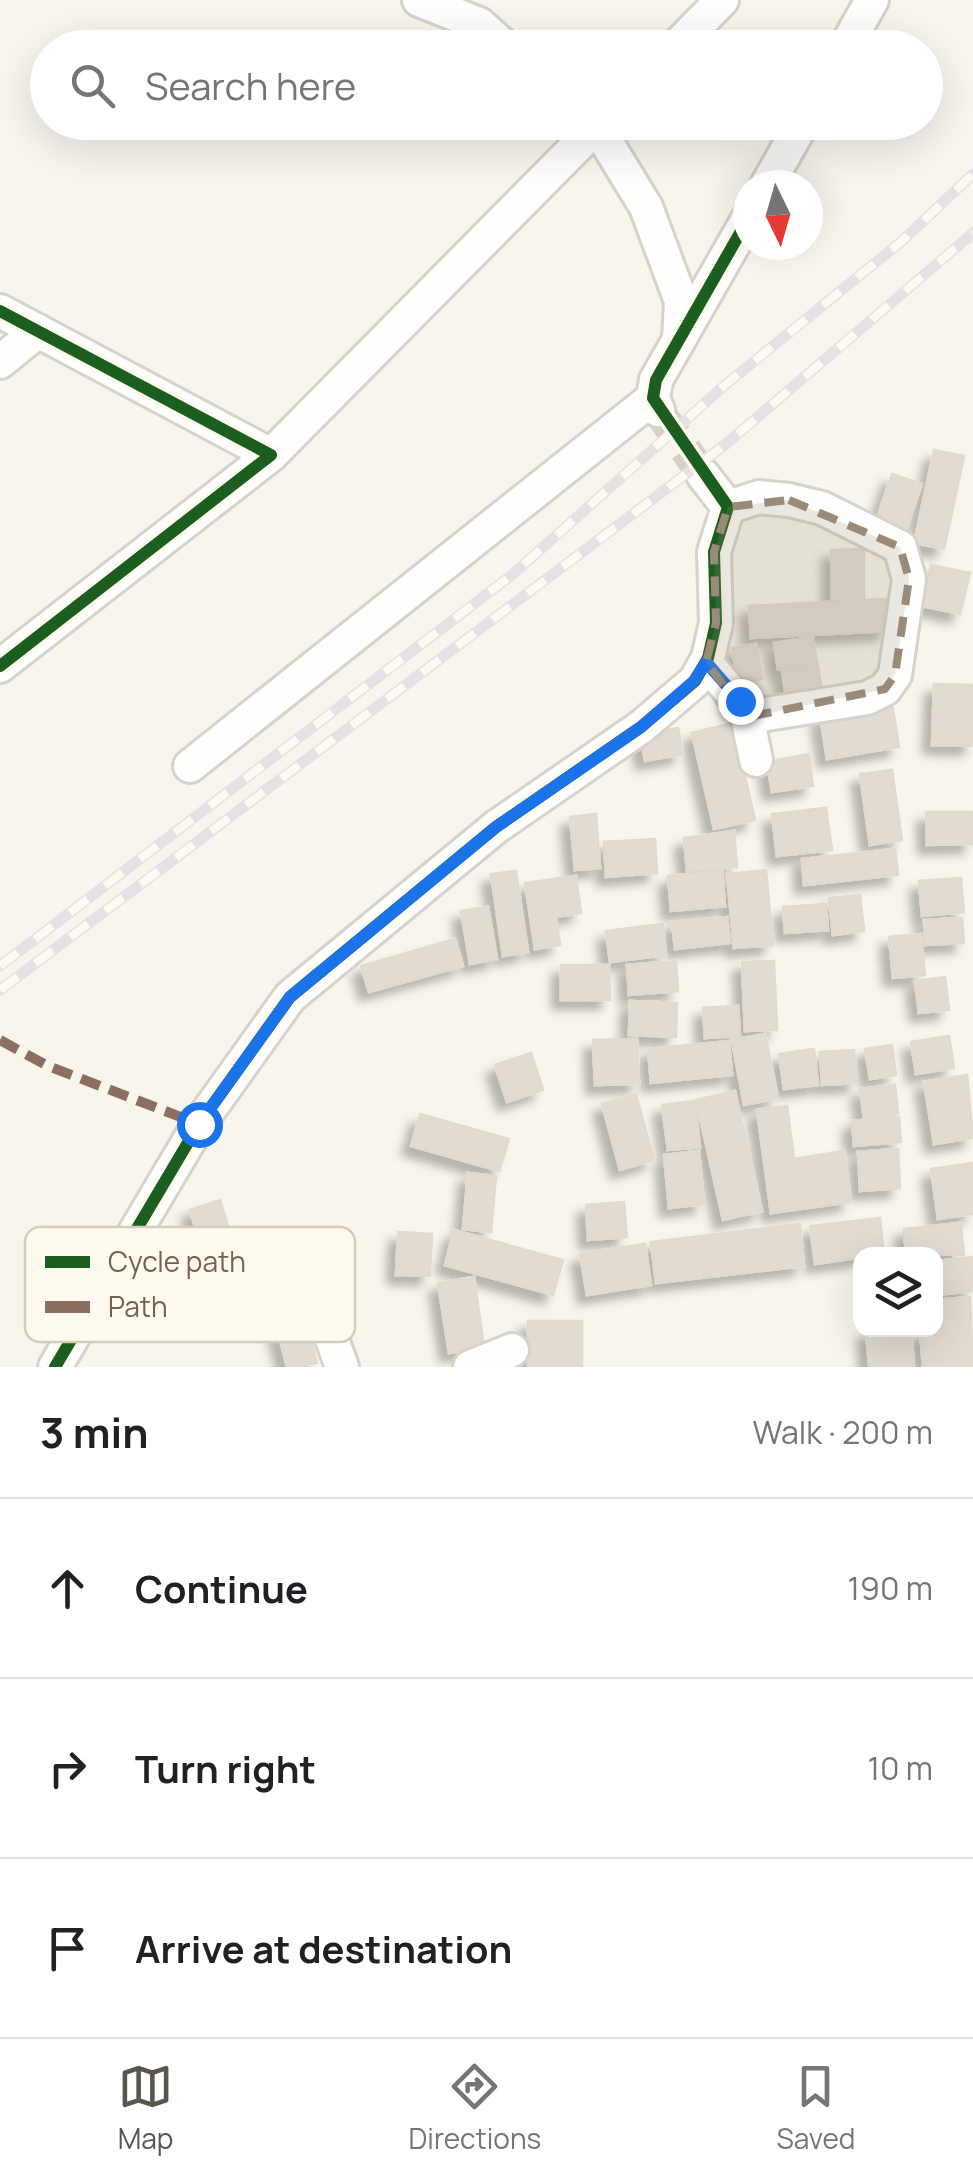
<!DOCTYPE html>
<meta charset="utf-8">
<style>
:root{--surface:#fff;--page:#f2f2f2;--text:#202124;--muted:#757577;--line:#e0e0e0;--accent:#5b554f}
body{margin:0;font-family:Manrope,sans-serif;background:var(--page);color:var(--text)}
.controls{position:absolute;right:30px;bottom:30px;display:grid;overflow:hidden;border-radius:20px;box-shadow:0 10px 40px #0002}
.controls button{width:90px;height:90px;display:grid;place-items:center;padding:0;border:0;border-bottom:2px solid var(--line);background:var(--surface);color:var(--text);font:50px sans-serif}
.compass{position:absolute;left:733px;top:170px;width:90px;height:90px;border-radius:50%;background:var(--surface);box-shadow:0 10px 40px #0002;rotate:175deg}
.stop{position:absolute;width:30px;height:30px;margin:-22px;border:8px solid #1a73e8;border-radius:50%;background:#fff}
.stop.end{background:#1a73e8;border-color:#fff;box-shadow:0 2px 10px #0008}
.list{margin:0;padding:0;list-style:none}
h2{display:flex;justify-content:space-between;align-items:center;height:130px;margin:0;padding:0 40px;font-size:42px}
h2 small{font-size:32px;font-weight:400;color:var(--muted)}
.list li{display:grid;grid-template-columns:65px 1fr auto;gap:30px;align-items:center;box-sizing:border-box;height:180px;padding:0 40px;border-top:2px solid var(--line)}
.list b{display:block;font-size:38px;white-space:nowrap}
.list em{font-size:32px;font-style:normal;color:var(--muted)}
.icon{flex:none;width:55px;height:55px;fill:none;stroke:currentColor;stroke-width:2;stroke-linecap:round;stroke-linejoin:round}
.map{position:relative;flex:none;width:973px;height:1367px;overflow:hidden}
.search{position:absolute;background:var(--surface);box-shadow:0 10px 40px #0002;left:30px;right:30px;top:30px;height:110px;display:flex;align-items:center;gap:25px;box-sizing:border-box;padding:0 35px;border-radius:55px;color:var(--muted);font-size:38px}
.sheet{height:670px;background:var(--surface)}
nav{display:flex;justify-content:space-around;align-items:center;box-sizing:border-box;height:140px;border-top:2px solid var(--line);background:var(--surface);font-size:28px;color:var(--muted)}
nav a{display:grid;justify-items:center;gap:5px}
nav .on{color:var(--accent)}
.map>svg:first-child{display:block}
.building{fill:#e2dbd1;stroke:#e0dacf;stroke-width:2.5;filter:url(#shadow)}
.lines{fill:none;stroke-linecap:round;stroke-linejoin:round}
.minor-tunnel{stroke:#d7d0c4;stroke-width:32;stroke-dasharray:32 16;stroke-linecap:butt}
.minor-casing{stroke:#d7d2ca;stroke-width:38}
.minor{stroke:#fefefc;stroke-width:32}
.rail-casing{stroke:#e5e2e5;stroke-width:11}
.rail{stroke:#fffaef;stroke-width:8;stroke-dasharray:22;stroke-linecap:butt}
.quiet{stroke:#8d6e63;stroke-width:10;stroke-dasharray:20 10;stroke-linecap:butt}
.cycleway-casing{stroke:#fffaef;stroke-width:19}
.cycleway{stroke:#1b5e20;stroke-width:12}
.route{stroke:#1a73e8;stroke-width:12}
.marked{fill:#9a8b79;fill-opacity:0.2;stroke:#9a8b79;stroke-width:8;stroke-dasharray:20 12;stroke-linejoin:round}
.key{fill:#fffaef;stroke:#d6ccbe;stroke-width:2.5}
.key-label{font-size:28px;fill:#76614c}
</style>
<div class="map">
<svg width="973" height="1367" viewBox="0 0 973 1367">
<defs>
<filter id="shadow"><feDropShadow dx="-9" dy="9" stdDeviation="5" flood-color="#0004"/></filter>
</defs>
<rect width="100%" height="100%" fill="#f7f5ec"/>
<g class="building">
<polygon points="934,450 964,456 944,549 914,543"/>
<polygon points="892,474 922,484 904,535 875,524"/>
<polygon points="864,549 864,599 832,599 831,550"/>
<polygon points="931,565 970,573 960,614 922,606"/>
<polygon points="887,599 888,631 751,638 749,606"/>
<polygon points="813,637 817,664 778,669 774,643"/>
<polygon points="756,644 762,679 738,683 732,648"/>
<polygon points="818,666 822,691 786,696 782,671"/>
<polygon points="934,684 973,685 973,746 932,745"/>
<polygon points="892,703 899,747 827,759 820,715"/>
<polygon points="733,723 755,820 714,829 692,733"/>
<polygon points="678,728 683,754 645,761 640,735"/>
<polygon points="809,754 813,786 772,792 767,762"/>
<polygon points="892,770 902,840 870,845 860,774"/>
<polygon points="826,808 832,850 777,856 772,814"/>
<polygon points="926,812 973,812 973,844 927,845"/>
<polygon points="596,814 600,868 575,870 570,817"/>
<polygon points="734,831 737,867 687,871 684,838"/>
<polygon points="655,839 657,873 606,877 604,842"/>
<polygon points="895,849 898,875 804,885 802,859"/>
<polygon points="766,870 773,945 734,948 727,874"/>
<polygon points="516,871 528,952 503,956 491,874"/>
<polygon points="722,871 725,906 671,911 668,876"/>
<polygon points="576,876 581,913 556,917 560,945 535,949 525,883"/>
<polygon points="961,878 964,912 922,916 919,881"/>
<polygon points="860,895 864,931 833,935 829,898"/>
<polygon points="826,904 828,930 785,933 783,907"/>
<polygon points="488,907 497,959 470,964 461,911"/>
<polygon points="727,917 730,943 675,949 672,922"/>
<polygon points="962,918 964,943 925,945 924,920"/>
<polygon points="663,924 666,955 610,962 606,931"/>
<polygon points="921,934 925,975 893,978 889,937"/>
<polygon points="455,939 463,966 369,992 361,966"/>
<polygon points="676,961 678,991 629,995 627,965"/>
<polygon points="774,961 777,1030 745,1031 742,962"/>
<polygon points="561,965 609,965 610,1000 561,1000"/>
<polygon points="945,977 949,1010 919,1013 915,981"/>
<polygon points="630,1001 677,1003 676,1037 629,1035"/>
<polygon points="738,1006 740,1036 705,1038 703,1008"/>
<polygon points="765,1034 778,1098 744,1105 732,1040"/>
<polygon points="949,1036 954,1068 916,1074 911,1042"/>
<polygon points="637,1039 639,1084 595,1085 593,1040"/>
<polygon points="729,1041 732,1075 651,1083 648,1049"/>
<polygon points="892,1045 896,1075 870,1079 865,1049"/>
<polygon points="814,1049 818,1085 784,1089 779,1054"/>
<polygon points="854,1050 857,1083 822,1085 820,1052"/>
<polygon points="531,1053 543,1090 507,1102 495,1065"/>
<polygon points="967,1075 973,1138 934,1144 924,1082"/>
<polygon points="895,1085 898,1114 864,1118 860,1089"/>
<polygon points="735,1091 762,1211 723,1220 696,1100"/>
<polygon points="636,1094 654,1160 620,1170 602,1104"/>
<polygon points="695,1101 700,1147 668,1150 662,1105"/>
<polygon points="787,1106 794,1159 844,1151 851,1202 771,1213 757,1110"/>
<polygon points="420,1114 509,1139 499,1171 411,1146"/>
<polygon points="899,1117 901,1142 854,1146 852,1121"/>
<polygon points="898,1149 900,1188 860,1191 858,1152"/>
<polygon points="699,1151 704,1204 669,1208 664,1155"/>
<polygon points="973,1163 973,1214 938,1219 931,1169"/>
<polygon points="468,1173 496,1176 491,1232 463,1229"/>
<polygon points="220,1200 241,1268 210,1277 190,1210"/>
<polygon points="624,1202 627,1237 588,1240 586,1205"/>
<polygon points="880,1218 884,1254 815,1264 810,1226"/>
<polygon points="961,1223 964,1255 906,1254 904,1229"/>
<polygon points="800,1224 804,1266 656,1283 651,1242"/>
<polygon points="454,1230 563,1260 553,1295 445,1265"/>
<polygon points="398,1232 432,1234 430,1276 396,1275"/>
<polygon points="645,1244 651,1285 587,1295 580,1254"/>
<polygon points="973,1257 973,1291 936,1295 936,1261"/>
<polygon points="474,1277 484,1348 449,1353 438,1283"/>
<polygon points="300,1294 317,1363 287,1367 270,1302"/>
<polygon points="970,1297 973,1367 923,1367 920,1330 936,1330 936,1300"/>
<rect x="528" y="1321" width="54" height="46"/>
<polygon points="866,1330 911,1330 914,1367 869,1367"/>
</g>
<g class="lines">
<polyline class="minor-tunnel" points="658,410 703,475"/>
<defs>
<g id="minor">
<polyline points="419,0 479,24 506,48"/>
<polyline points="675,48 722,0"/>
<polyline points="845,48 872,0"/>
<polyline points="594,122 646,207 681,301 679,340"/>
<polyline points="767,185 803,122"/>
<polyline points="0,311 271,455 0,666"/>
<polyline points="0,362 38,331"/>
<polyline points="658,410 653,398 656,380 748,219"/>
<polyline points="271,455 601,122"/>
<polyline points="728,507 759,497 789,500 822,508 900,547 909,579 895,675 885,689 867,698 748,717"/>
<polyline points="706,662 746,711 756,760"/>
<polyline points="190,766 653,398"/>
<polyline points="302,1256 342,1367"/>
<polyline points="55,1367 199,1124 290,997 496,827 641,727 695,681 708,658 716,623 714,552 728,507 703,475"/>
<polyline points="470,1367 512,1350"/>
</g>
</defs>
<use href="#minor" class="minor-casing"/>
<use href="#minor" class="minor"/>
<defs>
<g id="rail">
<polyline points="0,966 513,574 725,385 902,241 973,174"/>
<polyline points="0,990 726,444 973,233"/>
</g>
</defs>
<use href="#rail" class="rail-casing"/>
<use href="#rail" class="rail"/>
<polyline class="quiet" points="0,1040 48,1066 199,1124"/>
<defs>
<g id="cycleway">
<polyline points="0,311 271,455 0,666"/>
<polyline points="55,1367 199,1124 290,997 496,827 641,727 695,681 708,658 716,623 714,552 728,507 653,398 656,380 748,219"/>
</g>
</defs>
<use href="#cycleway" class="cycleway-casing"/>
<use href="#cycleway" class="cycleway"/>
</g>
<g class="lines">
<polyline class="route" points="199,1124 290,997 496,827 641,727 694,681 706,662 740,701"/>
</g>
<path class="marked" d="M789,500L900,547L909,579L895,675L885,689L748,717L706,662L716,623L714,552L728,507Z"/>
<rect x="25" y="1227" width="330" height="115" rx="15" class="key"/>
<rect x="45" y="1256" width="45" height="12" fill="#1b5e20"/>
<rect x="45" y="1301" width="45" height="12" fill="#8d6e63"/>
<g class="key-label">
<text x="108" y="1272">Cycle path</text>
<text x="108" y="1317">Path</text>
</g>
</svg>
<div class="controls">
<button><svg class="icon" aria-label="layers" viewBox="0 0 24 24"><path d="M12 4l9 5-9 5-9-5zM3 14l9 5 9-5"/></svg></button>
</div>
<svg class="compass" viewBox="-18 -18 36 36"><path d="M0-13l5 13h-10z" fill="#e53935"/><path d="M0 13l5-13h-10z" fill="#757577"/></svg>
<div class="stop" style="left:199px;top:1124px"></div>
<div class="stop end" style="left:740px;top:701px"></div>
<div class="search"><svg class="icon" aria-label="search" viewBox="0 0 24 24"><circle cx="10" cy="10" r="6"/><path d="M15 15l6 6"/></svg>Search here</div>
</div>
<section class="sheet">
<h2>3 min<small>Walk · 200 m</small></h2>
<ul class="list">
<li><svg class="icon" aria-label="ahead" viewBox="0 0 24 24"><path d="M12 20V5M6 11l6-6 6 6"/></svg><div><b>Continue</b></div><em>190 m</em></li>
<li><svg class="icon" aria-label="right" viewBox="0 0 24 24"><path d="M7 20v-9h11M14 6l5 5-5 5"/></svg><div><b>Turn right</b></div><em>10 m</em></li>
<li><svg class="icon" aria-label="arrive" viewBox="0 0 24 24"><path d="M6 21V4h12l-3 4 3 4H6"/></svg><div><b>Arrive at destination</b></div></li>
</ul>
</section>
<nav>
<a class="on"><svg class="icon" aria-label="map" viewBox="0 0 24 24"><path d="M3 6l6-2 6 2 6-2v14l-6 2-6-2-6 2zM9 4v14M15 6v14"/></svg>Map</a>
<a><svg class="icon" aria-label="directions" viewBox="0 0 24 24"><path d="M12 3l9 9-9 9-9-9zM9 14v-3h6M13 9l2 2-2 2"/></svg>Directions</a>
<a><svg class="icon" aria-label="saved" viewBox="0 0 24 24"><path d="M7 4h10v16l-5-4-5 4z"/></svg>Saved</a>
</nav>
